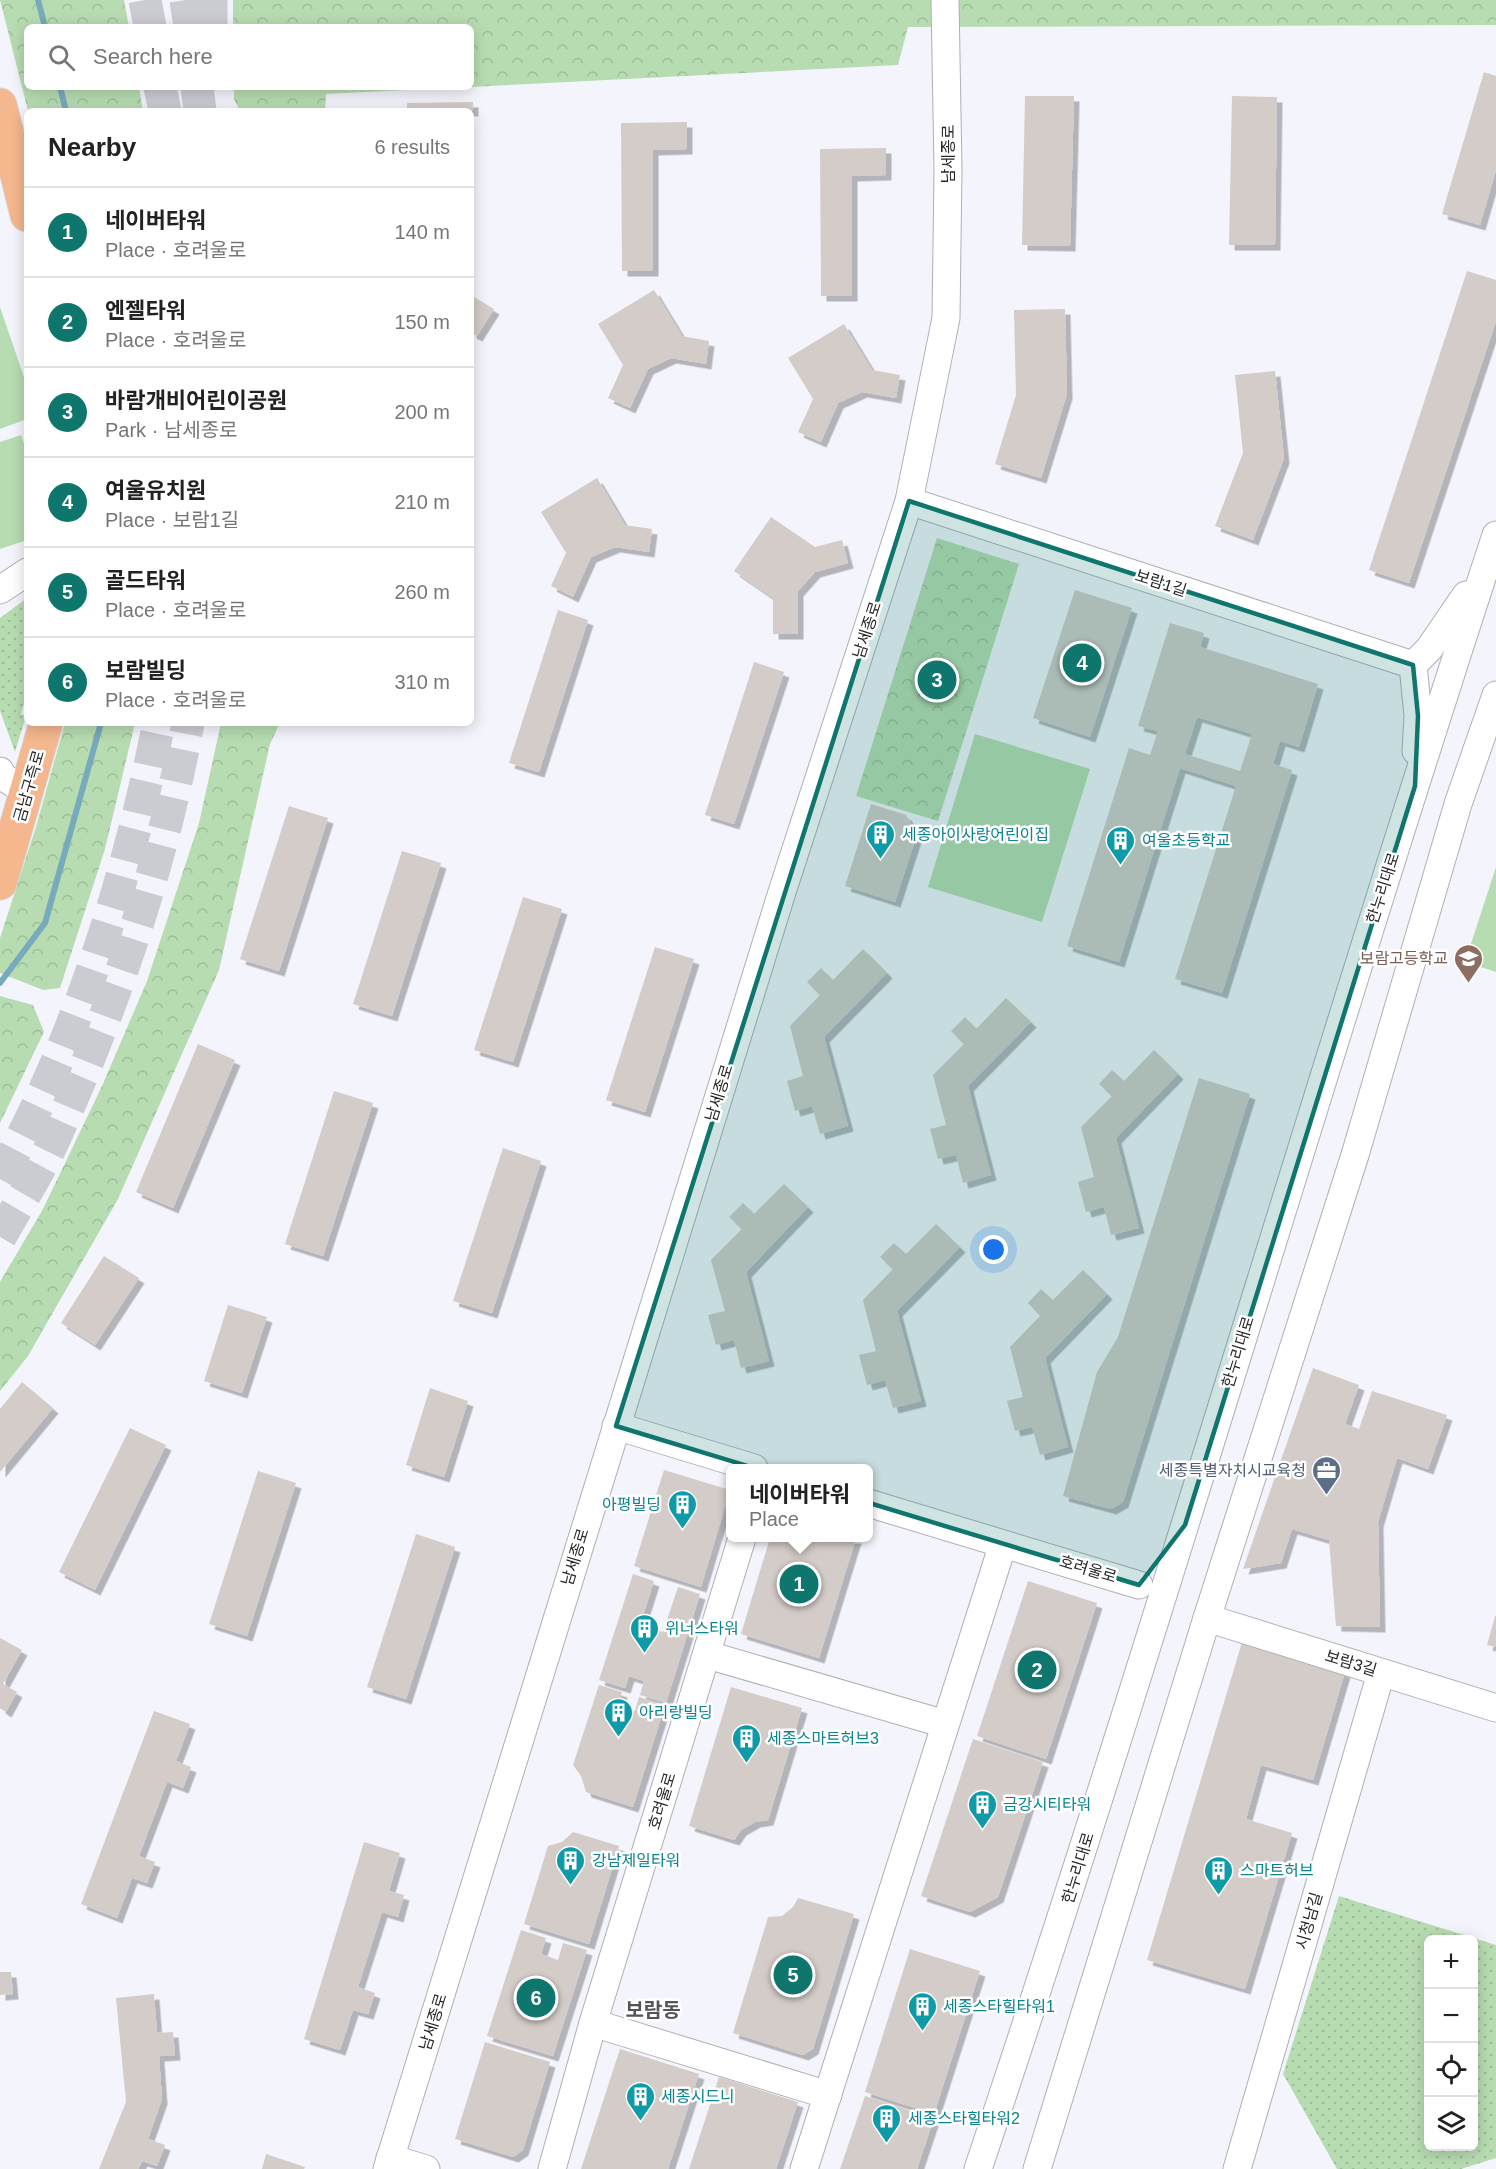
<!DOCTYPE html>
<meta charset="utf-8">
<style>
:root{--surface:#fff;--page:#f6f6f6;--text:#222;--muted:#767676;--line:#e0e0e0;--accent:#0f766e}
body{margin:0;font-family:Arial,"Noto Sans KR",sans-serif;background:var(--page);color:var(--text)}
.controls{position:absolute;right:18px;bottom:18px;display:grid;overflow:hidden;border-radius:9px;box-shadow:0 3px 15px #0003}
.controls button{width:54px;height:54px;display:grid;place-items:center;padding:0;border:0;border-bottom:2px solid var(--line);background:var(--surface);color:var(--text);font:30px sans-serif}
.you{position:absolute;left:994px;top:1250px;width:21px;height:21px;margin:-15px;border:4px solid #fff;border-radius:50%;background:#1a73e8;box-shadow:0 0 0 9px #1a73e833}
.badge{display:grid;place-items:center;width:39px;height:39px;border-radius:50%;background:var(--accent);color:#fff;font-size:20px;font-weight:700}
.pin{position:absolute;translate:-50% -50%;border:3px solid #fff;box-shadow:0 2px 6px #0006}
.popup{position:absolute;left:726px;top:1464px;width:147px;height:78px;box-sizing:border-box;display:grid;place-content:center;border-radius:9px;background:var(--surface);filter:drop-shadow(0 2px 4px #0005);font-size:20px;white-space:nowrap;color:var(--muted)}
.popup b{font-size:22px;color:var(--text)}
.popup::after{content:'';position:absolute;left:50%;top:100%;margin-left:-12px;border:12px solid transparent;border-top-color:var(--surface)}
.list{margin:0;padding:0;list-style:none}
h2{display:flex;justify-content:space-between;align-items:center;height:78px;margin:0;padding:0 24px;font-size:26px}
h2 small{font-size:20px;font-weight:400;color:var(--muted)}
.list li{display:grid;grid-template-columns:39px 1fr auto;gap:18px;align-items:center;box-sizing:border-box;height:90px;padding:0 24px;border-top:2px solid var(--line)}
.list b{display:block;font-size:22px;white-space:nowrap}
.list p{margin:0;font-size:20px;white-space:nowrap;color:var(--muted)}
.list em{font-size:20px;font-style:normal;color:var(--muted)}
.icon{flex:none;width:33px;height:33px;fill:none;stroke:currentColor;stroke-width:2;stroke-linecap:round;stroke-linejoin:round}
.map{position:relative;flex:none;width:1496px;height:2169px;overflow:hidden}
.search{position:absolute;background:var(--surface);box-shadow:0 3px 15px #0003;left:24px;top:24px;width:450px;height:66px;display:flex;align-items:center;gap:15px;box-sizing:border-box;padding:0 21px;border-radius:9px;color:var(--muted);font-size:22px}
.panel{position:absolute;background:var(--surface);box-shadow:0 3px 15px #0003;left:24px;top:108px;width:450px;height:618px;border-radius:9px}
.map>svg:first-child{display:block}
.grass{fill:url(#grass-dots);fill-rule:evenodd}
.park{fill:url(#park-crowns)}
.pitch{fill:#b8dcb2}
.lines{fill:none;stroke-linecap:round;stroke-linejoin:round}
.stream{stroke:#78aabd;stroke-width:6}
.building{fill:#d3ccc8;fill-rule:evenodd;filter:url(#shadow)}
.highway-tunnel{stroke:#cbccd2;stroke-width:33;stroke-dasharray:33 16;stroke-linecap:butt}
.minor-casing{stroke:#afafb6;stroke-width:29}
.major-casing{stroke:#d4d4d5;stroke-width:35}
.minor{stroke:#fff;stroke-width:27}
.major{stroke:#f5b78d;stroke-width:33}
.marked{fill:#0f766e;fill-opacity:0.2;stroke:#0f766e;stroke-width:4.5;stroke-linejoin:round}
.labels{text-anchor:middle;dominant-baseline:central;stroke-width:5;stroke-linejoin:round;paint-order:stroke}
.street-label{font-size:16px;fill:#28282b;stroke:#fff}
.culture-label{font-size:16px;fill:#0d838f;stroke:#fff;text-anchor:start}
.education-label{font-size:16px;fill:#785e54;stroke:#fff;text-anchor:end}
.service-label{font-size:16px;fill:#4e5e75;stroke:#fff;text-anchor:end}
.quarter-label{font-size:20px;font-weight:bold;fill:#54545a;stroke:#fff}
</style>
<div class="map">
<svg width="1496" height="2169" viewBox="0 0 1496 2169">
<defs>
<pattern id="grass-dots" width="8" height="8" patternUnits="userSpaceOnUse" patternTransform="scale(1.5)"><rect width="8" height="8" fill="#b8dcb2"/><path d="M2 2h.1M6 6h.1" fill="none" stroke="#9ebd99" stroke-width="1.8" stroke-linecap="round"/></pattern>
<pattern id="park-crowns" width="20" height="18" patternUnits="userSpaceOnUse" patternTransform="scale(1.5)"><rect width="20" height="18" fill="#b8dcb2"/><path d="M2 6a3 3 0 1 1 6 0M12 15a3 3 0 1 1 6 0" fill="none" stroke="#9ebd99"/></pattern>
<filter id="shadow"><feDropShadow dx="5.5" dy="5.5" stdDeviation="0" flood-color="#0004"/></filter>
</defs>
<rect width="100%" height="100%" fill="#f4f5fc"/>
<g class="grass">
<polygon points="27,598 27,694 21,714 26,716 15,752 0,711 0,618"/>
<path d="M1339,1896L1496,1945V2158L1461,2169H1337L1283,2074ZM1428,1940H1474V2146H1428Z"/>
</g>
<g class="park">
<polygon points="0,0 124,0 129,27 27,27 27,87 139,87 143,111 28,111"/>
<polygon points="233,0 1496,0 1496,25 908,27 898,65 471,87 471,27 233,27"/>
<polygon points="234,87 465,87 326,94 325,111 240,111 234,99"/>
<polygon points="937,538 1019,564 938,821 856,796"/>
<polygon points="65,723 135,723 105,849 60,988 43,990 0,973 0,938 36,827"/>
<polygon points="221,723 280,723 270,744 219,970 118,1199 28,1356 0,1391 0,1282 43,1209 102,1086 147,981 199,823"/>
<polygon points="0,996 33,1005 44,1032 0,1123"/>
</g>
<g class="pitch">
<polygon points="0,307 27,386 27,419 0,429"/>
<polygon points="21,435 27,452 27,540 0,549 0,442"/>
<polygon points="975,734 1090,769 1042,922 928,887"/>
<polygon points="1496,867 1496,972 1465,962"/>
</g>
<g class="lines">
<g class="stream">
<polyline points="38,0 45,27"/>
<polyline points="60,87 66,111"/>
<polyline points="0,983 45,923 101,723"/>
</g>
</g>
<g class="building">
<polygon points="1484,72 1496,76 1496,170 1480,225 1442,214"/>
<polygon points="1025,96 1074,96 1070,246 1022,245"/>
<polygon points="1232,96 1277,97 1275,245 1229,245"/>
<polygon points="473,102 473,111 407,111 407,103"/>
<polygon points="687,122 687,149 653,150 653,271 622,271 621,123"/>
<polygon points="886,148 886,175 852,176 852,296 821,296 820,149"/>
<polygon points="1467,271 1496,280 1496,321 1409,583 1369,570"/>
<polygon points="654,290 682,336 709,341 706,364 671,358 648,369 630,408 608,398 623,365 598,324"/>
<polygon points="471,295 494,309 477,336 471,333"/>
<polygon points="1065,309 1067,394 1041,478 995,464 1016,395 1014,310"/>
<polygon points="844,324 872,370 900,375 896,398 862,392 838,403 821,442 798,432 813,399 788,358"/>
<polygon points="1275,371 1284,458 1253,540 1215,526 1243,453 1235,375"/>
<polygon points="597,478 625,525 652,529 649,552 615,547 591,557 573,597 551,586 566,553 541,512"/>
<polygon points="771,517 815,547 842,540 848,563 815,572 798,591 798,634 773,634 773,598 734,571"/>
<polygon points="1075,590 1132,608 1090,737 1033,718"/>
<polygon points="558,610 588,620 539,772 509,763"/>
<path d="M1170,623L1204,633L1200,647L1318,684L1299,747L1280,741L1273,764L1292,770L1222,993L1175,979L1236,786L1180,768L1119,962L1067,946L1129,748L1150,755L1158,731L1138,726ZM1197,717L1252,734L1240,771L1185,754Z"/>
<polygon points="754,662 784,672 734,824 705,815"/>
<polygon points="871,804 906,815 917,834 895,902 845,886"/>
<polygon points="289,806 328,818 279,971 240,959"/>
<polygon points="402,851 441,863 392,1016 353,1004"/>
<polygon points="523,897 562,909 513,1062 474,1050"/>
<polygon points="655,947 694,959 645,1112 606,1100"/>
<polygon points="863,949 887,973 824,1037 848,1126 820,1134 812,1106 795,1111 787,1081 803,1076 790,1026 820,995 807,982 821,968 833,980"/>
<polygon points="1006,998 1031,1022 968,1086 991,1175 963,1183 956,1155 938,1159 930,1129 946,1125 933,1075 964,1044 951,1031 965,1017 976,1029"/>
<polygon points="198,1044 235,1060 173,1208 136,1192"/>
<polygon points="1154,1050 1178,1074 1116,1138 1139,1228 1111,1235 1104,1207 1086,1212 1078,1182 1094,1177 1081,1127 1112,1096 1099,1084 1112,1070 1124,1081"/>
<polygon points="1199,1078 1250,1094 1123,1502 1111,1509 1063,1496 1097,1372 1118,1337"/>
<polygon points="334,1091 373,1103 323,1256 285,1244"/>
<polygon points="503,1148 541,1161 492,1313 453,1301"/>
<polygon points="784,1184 808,1207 746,1272 769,1361 741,1368 734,1340 716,1345 708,1315 725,1311 711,1260 742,1229 729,1217 743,1203 754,1214"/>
<polygon points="936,1224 960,1247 897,1311 921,1401 893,1408 885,1380 867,1385 859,1355 876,1351 863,1300 893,1269 880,1257 894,1243 906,1254"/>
<polygon points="104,1256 139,1278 95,1345 61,1323"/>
<polygon points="1083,1270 1107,1294 1045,1358 1068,1447 1040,1455 1032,1427 1015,1431 1007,1401 1023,1397 1010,1347 1040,1316 1028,1303 1041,1289 1053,1300"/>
<polygon points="228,1305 267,1317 242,1393 204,1381"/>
<polygon points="1313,1368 1359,1385 1345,1424 1359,1429 1372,1391 1447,1415 1428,1469 1397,1458 1378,1522 1380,1627 1336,1626 1329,1540 1292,1529 1281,1563 1243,1569"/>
<polygon points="22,1382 53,1408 0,1472 0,1409"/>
<polygon points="430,1388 468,1401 444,1477 406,1465"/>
<polygon points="130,1428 166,1445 95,1590 59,1572"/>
<polygon points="664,1470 730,1490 701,1587 634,1566"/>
<polygon points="258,1471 296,1483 247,1636 209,1624"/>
<polygon points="416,1534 455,1547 406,1699 367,1687"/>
<polygon points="770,1538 856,1538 819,1658 741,1634"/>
<polygon points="633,1574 654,1581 640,1625 663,1632 678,1587 700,1594 666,1703 640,1695 644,1681 629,1676 625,1688 599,1680"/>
<polygon points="1028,1581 1097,1603 1046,1759 977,1736"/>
<polygon points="1495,1616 1496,1616 1496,1647 1487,1645"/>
<polygon points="0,1638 22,1650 3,1684 17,1692 6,1712 0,1708"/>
<polygon points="1242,1642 1345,1672 1313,1780 1261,1765 1246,1819 1292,1833 1245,1989 1147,1960"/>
<polygon points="599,1685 622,1692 618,1706 635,1711 639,1697 665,1705 633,1807 586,1792 581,1776 573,1765"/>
<polygon points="731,1687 802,1708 768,1820 755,1822 741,1830 734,1840 689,1826"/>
<polygon points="154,1711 190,1724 176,1761 191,1767 183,1788 167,1782 139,1856 155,1862 147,1883 132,1878 117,1918 81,1904"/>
<polygon points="973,1739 1043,1762 998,1897 970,1912 921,1896"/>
<polygon points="573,1832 619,1846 589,1944 524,1924 548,1846 562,1842"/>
<polygon points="364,1842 400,1853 389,1891 404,1895 398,1917 382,1912 358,1987 375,1993 368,2014 353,2010 340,2050 304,2039"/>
<polygon points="798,1898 854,1914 813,2049 803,2055 733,2033 768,1917 782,1916 793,1907"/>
<polygon points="521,1930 546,1938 541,1954 558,1960 563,1943 587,1950 553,2056 487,2036"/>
<polygon points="910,1949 980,1971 934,2114 865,2092"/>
<polygon points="0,1972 11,1972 13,1994 0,1995"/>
<polygon points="154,1994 157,2033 173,2032 175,2055 159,2056 162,2099 148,2139 165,2145 157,2166 142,2161 138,2169 99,2169 126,2102 116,1998"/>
<polygon points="485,2042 550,2062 523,2150 513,2157 455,2139"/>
<polygon points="620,2049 699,2074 668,2169 581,2169"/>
<polygon points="719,2077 798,2102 776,2169 689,2169"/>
<polygon points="865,2096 934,2118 917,2169 840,2169"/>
<polygon points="266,2154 305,2167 304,2169 262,2169"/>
</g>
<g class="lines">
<g class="highway-tunnel">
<polyline points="145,0 150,27"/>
<polyline points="186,0 190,27"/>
<polyline points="211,0 211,27"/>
<polyline points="160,87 165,111"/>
<polyline points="197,87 200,111"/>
<path d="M0,1179C78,1038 127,881 159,723"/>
<path d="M0,1237C17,1207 36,1177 51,1146C113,1011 161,869 188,723"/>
</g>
<defs>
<g id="minor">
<polyline points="909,501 1413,665"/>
<polyline points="0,590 27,572"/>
<polyline points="1413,665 1429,649 1466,595"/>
<polyline points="1413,665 1418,716 1416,751"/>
<polyline points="0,771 3,777 27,792"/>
<polyline points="616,1426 754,1468"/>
<polyline points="868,1503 1139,1585"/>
<polyline points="1207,1618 1496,1708"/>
<polyline points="708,1655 945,1724"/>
<polyline points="593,2023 828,2095"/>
<polyline points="390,2158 426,2169"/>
<polyline points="387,2169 782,892 909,501 946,318 948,169 945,0"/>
<polyline points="552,2169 593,2023 742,1538"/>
<polyline points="804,2169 1003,1544"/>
<path d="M978,2169C1160,1627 1318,1078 1496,535"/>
<polyline points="1037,2169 1207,1618 1355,1155 1458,804 1496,695"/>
<polyline points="1237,2169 1381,1673"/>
</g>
<g id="major">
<polyline points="0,105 27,215"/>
<polyline points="0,883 46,723"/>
</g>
</defs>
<use href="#minor" class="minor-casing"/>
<use href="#major" class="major-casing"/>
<use href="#minor" class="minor"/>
<use href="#major" class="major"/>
</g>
<path class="marked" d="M909,501L1413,665L1418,716L1415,786L1185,1525L1139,1585L616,1426Z"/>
<defs>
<symbol id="building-pin" viewBox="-11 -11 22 30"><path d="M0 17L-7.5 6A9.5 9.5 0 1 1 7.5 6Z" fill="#0f9aa8" stroke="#fff"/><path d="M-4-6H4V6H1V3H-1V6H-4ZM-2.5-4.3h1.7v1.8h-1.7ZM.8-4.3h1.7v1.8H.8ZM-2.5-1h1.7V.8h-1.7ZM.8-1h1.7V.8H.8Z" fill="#fff"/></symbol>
<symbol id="school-pin" viewBox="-11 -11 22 30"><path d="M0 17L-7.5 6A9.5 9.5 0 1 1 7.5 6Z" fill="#8d6e63" stroke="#fff"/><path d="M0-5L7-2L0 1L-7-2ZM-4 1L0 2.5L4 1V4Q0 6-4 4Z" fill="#fff"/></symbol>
<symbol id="office-pin" viewBox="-11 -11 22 30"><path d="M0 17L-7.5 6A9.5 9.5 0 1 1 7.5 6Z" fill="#5c6f8a" stroke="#fff"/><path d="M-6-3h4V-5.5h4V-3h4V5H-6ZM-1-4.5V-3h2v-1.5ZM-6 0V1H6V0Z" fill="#fff"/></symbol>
</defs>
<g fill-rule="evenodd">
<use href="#building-pin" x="864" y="818" width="33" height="45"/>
<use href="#building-pin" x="1104" y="824" width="33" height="45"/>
<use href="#school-pin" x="1452" y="942" width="33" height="45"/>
<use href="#office-pin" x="1310" y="1454" width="33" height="45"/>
<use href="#building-pin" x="666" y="1488" width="33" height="45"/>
<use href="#building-pin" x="628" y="1612" width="33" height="45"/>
<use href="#building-pin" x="602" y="1696" width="33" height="45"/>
<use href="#building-pin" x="730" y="1722" width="33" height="45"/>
<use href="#building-pin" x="966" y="1788" width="33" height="45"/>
<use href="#building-pin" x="554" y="1844" width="33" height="45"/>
<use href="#building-pin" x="1202" y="1854" width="33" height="45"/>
<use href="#building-pin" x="906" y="1990" width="33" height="45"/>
<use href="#building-pin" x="624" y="2080" width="33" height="45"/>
<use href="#building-pin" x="870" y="2102" width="33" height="45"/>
</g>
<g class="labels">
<g class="street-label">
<text transform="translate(948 154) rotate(-90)">남세종로</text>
<text transform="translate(1161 583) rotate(18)">보람1길</text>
<text transform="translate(867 630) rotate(-72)">남세종로</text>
<text transform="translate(29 786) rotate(-74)">금남구즉로</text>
<text transform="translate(1383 888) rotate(-72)">한누리대로</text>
<text transform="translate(719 1093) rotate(-73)">남세종로</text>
<text transform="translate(1238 1352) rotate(-73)">한누리대로</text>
<text transform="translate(575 1557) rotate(-73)">남세종로</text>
<text transform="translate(1088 1569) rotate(17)">호려울로</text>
<text transform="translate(1351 1663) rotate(17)">보람3길</text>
<text transform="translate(662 1801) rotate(-73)">호려울로</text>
<text transform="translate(1078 1868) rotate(-73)">한누리대로</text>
<text transform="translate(1309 1921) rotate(-74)">시청남길</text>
<text transform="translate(433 2022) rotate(-73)">남세종로</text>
</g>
<g class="culture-label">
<text x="902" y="834">세종아이사랑어린이집</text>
<text x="1142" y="840">여울초등학교</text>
<text x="661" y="1504" text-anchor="end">아평빌딩</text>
<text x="665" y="1628">위너스타워</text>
<text x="639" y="1712">아리랑빌딩</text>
<text x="767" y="1738">세종스마트허브3</text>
<text x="1003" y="1804">금강시티타워</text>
<text x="592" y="1860">강남제일타워</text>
<text x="1240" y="1870">스마트허브</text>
<text x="943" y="2006">세종스타힐타워1</text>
<text x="661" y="2096">세종시드니</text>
<text x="908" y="2118">세종스타힐타워2</text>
</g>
<g class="education-label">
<text x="1448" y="958">보람고등학교</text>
</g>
<g class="service-label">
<text x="1306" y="1470">세종특별자치시교육청</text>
</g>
<g class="quarter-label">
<text x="653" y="2010">보람동</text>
</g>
</g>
</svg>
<div class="controls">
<button>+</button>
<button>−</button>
<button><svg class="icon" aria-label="locate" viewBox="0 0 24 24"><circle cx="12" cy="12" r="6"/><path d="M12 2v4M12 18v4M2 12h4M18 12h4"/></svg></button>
<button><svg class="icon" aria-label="layers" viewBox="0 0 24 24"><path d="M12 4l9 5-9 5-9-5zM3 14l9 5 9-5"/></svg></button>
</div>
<div class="you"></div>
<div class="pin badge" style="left:799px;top:1584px">1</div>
<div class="popup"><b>네이버타워</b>Place</div>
<div class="pin badge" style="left:1037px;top:1670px">2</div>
<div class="pin badge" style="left:937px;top:680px">3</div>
<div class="pin badge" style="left:1082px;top:663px">4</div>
<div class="pin badge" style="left:793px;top:1975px">5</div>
<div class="pin badge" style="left:536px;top:1998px">6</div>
<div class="search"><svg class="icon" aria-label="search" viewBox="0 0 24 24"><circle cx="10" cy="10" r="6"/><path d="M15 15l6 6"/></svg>Search here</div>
<section class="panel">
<h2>Nearby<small>6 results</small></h2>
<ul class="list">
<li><span class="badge">1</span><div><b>네이버타워</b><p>Place · 호려울로</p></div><em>140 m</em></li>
<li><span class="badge">2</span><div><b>엔젤타워</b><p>Place · 호려울로</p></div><em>150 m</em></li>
<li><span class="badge">3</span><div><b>바람개비어린이공원</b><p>Park · 남세종로</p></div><em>200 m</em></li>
<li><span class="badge">4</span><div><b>여울유치원</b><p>Place · 보람1길</p></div><em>210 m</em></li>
<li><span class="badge">5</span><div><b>골드타워</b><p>Place · 호려울로</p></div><em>260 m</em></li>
<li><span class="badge">6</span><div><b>보람빌딩</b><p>Place · 호려울로</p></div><em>310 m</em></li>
</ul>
</section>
</div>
